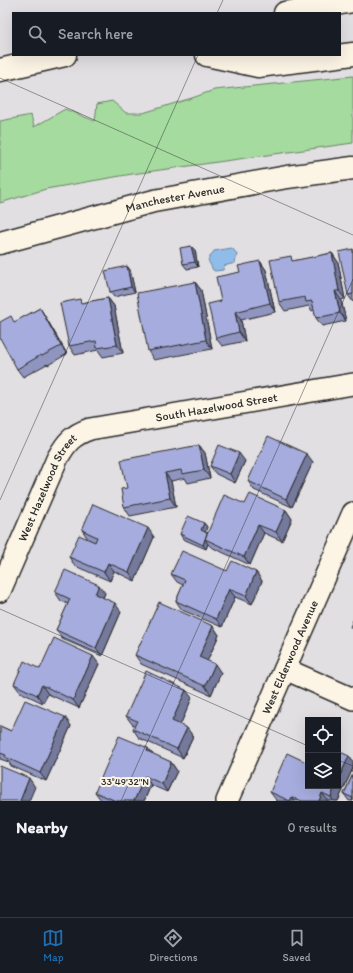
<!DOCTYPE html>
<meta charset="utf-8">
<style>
:root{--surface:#171b24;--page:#242831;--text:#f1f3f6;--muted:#9ea1a6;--line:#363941;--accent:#1f6fb2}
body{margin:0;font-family:Itim,sans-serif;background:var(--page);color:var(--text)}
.controls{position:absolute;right:12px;bottom:12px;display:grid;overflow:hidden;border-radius:0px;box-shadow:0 4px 16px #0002}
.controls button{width:36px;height:36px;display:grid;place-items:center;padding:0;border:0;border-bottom:1px solid var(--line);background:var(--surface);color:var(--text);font:20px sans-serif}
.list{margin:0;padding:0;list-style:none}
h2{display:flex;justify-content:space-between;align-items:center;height:52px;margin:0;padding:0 16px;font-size:17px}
h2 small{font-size:13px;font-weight:400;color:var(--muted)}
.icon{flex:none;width:22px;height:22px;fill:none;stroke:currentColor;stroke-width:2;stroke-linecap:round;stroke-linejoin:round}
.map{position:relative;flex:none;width:353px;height:801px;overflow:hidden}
.search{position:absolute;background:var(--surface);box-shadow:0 4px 16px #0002;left:12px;right:12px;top:12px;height:44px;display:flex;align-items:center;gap:10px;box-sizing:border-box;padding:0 14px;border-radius:0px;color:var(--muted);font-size:15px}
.sheet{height:116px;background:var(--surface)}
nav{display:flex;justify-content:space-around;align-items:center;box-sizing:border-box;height:56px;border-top:1px solid var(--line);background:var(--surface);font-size:11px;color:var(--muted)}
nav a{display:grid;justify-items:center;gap:2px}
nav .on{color:var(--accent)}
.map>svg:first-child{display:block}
.green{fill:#a5db9f;stroke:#688365}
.water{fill:#90bce9;stroke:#68829d}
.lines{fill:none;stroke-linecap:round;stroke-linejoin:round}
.street-casing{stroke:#2b2b2b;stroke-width:24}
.secondary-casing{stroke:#2b2b2b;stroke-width:25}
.highway-casing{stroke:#2b2b2b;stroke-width:25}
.street{stroke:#fcf5e5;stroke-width:21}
.secondary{stroke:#fcf5e5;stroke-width:22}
.highway{stroke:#fcf5e5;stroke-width:22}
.wall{fill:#8f95bf;stroke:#2b2b2b}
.shaded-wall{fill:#74799b;stroke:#2b2b2b}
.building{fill:#a6adde;stroke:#2b2b2b}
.ticks{fill:none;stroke:#2b2b2b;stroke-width:1;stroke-opacity:0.45}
.labels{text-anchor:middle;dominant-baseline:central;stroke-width:4;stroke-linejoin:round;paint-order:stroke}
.street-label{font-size:12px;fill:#2b2b2b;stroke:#fcf5e5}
.ticks-label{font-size:10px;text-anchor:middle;fill:#2b2b2b;stroke:#fcf5e5;stroke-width:4;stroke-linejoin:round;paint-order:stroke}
</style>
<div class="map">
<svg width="353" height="801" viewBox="0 0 353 801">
<rect width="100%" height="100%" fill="#e2dfe3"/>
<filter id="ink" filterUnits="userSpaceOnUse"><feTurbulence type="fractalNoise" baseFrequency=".025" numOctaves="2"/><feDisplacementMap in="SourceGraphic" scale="8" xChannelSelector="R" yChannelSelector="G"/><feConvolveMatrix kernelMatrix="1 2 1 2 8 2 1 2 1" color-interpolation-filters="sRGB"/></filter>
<g filter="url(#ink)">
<polygon class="green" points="353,76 353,143 132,174 46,189 0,203 0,121 31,115 34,127 65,109 95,121 97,104 112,101 126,113 143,113 195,97 214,90"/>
<polygon class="water" points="232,248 237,254 235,263 224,266 223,270 215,271 213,270 208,260 214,251"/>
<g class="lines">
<defs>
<g id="street">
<path id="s1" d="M0,591L57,459C66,443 72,435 90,429L353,384"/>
<polyline points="285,669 353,699"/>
<path id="s2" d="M227,801L353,513"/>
</g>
<g id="secondary">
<path id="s3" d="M0,243L154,201L287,177L353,168"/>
</g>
<g id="highway">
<polyline points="285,13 353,1"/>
<polyline points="207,55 258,66 353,54"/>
<polyline points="0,70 65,55"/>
</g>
</defs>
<use href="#street" class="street-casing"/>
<use href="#secondary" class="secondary-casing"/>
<use href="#highway" class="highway-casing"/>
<use href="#street" class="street"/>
<use href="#secondary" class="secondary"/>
<use href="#highway" class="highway"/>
</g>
<g class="wall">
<polygon points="353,249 353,302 348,295"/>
<polygon points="195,250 198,267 187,269 183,264"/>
<polygon points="332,253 338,262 345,299 341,300 346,321 322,326 316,318 314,310 312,311 309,306 285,311 279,302 294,261"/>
<polygon points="260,261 266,270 275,312 241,320 245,341 222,346 216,338 221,301 240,272"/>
<polygon points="127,266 130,270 135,292 114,297 110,292"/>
<polygon points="195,282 201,290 212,349 154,360 148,351"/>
<polygon points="108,298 114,306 123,353 103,357 98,350 75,355 69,346 83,303"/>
<polygon points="40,308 45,316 67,354 48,365 47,364 23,377 17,369 15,322"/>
<polygon points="199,445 205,453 210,478 188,483 185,478 171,481 176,507 130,516 124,507 127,488"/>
<polygon points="245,461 235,483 216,474 210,466"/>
<polygon points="313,462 292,507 254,490 248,481"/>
<polygon points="245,504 286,510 292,519 282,541 264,533 250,565 211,547 208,544 206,549 183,539 180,534 204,523 207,527 205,532 207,533"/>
<polygon points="82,530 154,537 135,581 114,571 110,581 75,566 69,557 88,539"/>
<polygon points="227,571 256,572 262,581 252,604 235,597 222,627 182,610 176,601 183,585 177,582 171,574"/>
<polygon points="55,592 105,593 103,598 121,612 102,656 62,639 56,630 68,604 61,601"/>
<polygon points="213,626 219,635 207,661 221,673 211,695 141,664 135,655"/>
<polygon points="99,664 79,708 48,694 43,703 20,692 14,684 40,669"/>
<polygon points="192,698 180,725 193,736 183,758 139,738 133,729 135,726 132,724 126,716"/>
<polygon points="65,717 71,726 46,781 11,766 9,762 0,759 0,726 11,731"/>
<polygon points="152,754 171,762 177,771 167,792 151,785 144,801 102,801 101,800 95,792"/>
<polygon points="349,756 353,762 353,768 338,801 277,801 276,800 270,792 308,786"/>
<polygon points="353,774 353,801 349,801 344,794"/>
</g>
<g class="shaded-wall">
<polygon points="191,246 195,250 198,267 195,262"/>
<polygon points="332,253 338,262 345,299 339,291"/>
<polygon points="260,261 266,270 275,312 270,303"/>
<polygon points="127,266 130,270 135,292 131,287"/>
<polygon points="195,282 201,290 212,349 206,340"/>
<polygon points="335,291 341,300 346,321 340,313"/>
<polygon points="108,298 114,306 123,353 117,345"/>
<polygon points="40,308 45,316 67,354 61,346"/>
<polygon points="235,312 241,320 245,341 239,332"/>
<polygon points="199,445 205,453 210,478 204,470"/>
<polygon points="239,453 245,461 235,483 230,474"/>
<polygon points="307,454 313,462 292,507 286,499"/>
<polygon points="165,473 171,481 176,507 170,498"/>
<polygon points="286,510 292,519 282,541 276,532"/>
<polygon points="204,523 207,527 204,535 201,530"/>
<polygon points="258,525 264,533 250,565 244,557"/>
<polygon points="148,528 154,537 135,581 129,572"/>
<polygon points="205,539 208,544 206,549 203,545"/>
<polygon points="108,563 114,571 110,581 104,572"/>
<polygon points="256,572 262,581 252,604 246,596"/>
<polygon points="99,585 105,593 101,603 95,594"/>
<polygon points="229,589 235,597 222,627 216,619"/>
<polygon points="115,603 121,612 102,656 96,648"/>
<polygon points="213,626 219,635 205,666 199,657"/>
<polygon points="93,656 99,664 79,708 73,700"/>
<polygon points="215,664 221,673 211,695 205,686"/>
<polygon points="42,685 48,694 43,703 37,695"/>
<polygon points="186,690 192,698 178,730 172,721"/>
<polygon points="65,717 71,726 46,781 40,773"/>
<polygon points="187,728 193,736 183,758 177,749"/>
<polygon points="148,748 154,757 147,751"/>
<polygon points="349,756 353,762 353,768 338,801 333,801 331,797 335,786 338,786 338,780"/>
<polygon points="171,762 177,771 167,792 162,784"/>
<polygon points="145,776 151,785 144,801 134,801"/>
<polygon points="29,778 35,787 29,801 20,801"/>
<polygon points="322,793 328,801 319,801"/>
<polygon points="292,797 295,801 290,801"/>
</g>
<g class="building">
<polygon points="191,246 195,262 183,264 180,248"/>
<polygon points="353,249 353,294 348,295 339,252"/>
<polygon points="332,253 339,291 335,291 340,313 316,318 312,301 306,302 305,297 279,302 270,260 291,256 292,261"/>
<polygon points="260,261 270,303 235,312 239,332 216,338 208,304 221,301 216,277 240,272 238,266"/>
<polygon points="127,266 131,287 110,292 105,271"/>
<polygon points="195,282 206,340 148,351 137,293"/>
<polygon points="108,298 117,345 97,348 96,341 69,346 60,303 80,299 81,303"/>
<polygon points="40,308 61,346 42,356 41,355 17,369 0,338 0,322 11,316 14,322"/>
<polygon points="268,436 307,454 286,499 248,481"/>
<polygon points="199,445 204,470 182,474 181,470 165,473 170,498 124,507 121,489 127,488 121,460"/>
<polygon points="219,445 239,453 230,474 210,466"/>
<polygon points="250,494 286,510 276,532 258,525 244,557 205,539 224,495 245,504"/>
<polygon points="93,504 148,528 129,572 108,563 104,572 69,557 79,535 95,542 97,537 82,530"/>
<polygon points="188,516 204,523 201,530 207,533 203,545 180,534"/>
<polygon points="182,551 227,571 232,561 256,572 246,596 229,589 216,619 176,601 185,580 171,574"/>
<polygon points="65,570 99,585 95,594 115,603 96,648 56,630 70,599 55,592"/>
<polygon points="159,602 213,626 199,657 215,664 205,686 135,655"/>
<polygon points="353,620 353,628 350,627"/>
<polygon points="54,638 93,656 73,700 42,685 37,695 14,684 24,661 40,669"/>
<polygon points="146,671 186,690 172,721 187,728 177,749 133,729 137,721 126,716"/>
<polygon points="25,700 65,717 40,773 5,757 6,755 0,753 0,726 11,731"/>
<polygon points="119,736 148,748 147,751 171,762 162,784 145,776 134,801 116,801 95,792"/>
<polygon points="338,751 349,756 338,780"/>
<polygon points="287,753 308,763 308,786 335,786 331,797 322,793 319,801 302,801 292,797 290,801 270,792"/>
<polygon points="0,766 29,778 20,801 0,801"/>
<polygon points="353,774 353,801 352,801 353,798 344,794"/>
</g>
</g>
<path class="ticks" d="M217,13L223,0M0,78L353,235M0,500L198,55M0,609L308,746M338,760L353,766M121,801L353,279"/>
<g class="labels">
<g class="street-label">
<text stroke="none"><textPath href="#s3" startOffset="181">Manchester Avenue</textPath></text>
<text stroke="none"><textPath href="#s1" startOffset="318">South Hazelwood Street</textPath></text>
<text stroke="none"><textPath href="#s1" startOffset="114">West Hazelwood Street</textPath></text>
<text stroke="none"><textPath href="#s2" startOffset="157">West Elderwood Avenue</textPath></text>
</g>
</g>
<g class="ticks-label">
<text x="125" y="785">33°49'32"N</text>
</g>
</svg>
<div class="controls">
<button><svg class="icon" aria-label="locate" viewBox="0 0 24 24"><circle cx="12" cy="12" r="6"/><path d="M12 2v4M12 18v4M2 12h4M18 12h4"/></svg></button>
<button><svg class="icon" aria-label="layers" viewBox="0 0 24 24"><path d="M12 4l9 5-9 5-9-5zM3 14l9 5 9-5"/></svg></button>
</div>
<div class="search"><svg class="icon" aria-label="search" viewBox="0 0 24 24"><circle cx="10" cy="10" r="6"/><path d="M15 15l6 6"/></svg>Search here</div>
</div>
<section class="sheet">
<h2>Nearby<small>0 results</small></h2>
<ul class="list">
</ul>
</section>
<nav>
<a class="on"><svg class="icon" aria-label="map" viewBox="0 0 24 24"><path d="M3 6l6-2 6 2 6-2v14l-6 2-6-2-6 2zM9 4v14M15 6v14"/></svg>Map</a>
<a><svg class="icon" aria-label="directions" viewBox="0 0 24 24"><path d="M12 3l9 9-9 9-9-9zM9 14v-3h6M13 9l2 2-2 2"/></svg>Directions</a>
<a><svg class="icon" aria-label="saved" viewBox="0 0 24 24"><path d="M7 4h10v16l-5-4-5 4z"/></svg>Saved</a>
</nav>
